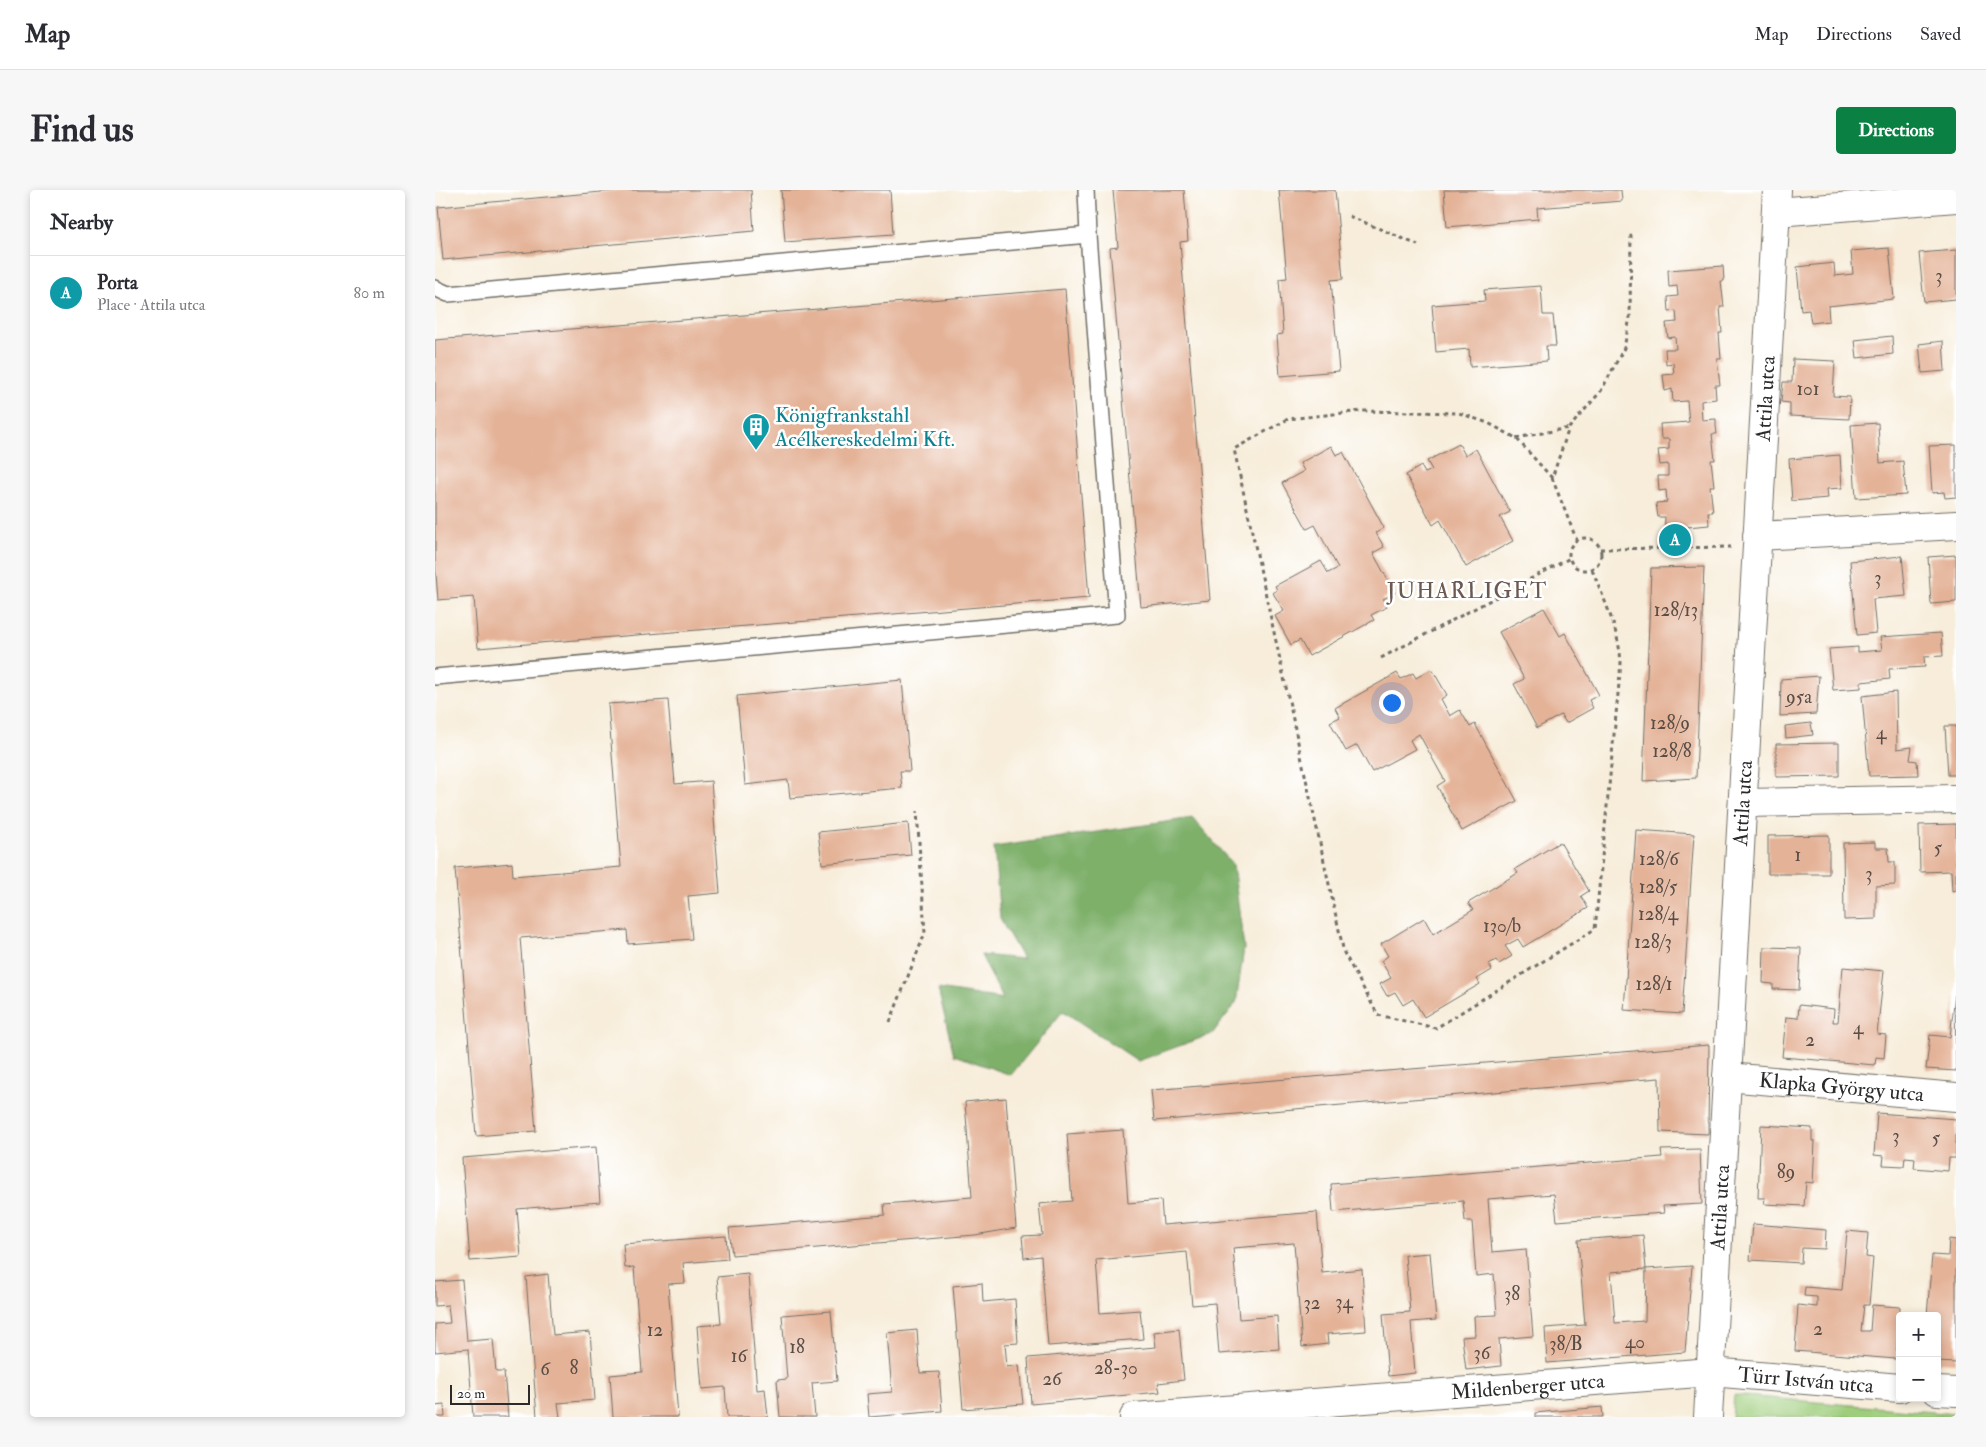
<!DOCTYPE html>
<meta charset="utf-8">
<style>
:root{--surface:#fff;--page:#f7f7f7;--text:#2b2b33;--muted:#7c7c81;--line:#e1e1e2;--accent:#0b8043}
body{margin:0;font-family:"IM FELL Double Pica",serif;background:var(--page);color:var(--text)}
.controls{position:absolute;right:15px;bottom:15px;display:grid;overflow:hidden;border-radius:5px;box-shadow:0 2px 8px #0003}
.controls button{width:45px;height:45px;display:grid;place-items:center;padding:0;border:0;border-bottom:1px solid var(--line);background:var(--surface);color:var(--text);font:25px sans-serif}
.scale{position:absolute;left:15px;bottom:12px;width:80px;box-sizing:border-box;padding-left:5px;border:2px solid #2b2b2b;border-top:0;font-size:14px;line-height:18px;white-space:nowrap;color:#2b2b2b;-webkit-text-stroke:4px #fff;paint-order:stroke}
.you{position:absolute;left:956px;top:512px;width:18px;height:18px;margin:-12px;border:4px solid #fff;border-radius:50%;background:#1a73e8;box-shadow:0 0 0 8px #1a73e833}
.badge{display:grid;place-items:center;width:32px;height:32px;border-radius:50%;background:var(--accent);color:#fff;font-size:16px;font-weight:700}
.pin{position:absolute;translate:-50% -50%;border:2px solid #fff;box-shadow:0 1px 5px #0006}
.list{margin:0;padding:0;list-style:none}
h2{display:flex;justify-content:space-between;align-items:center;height:65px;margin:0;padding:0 20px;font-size:21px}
h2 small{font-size:16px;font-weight:400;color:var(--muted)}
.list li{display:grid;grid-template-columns:32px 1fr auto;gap:15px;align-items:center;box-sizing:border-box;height:75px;padding:0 20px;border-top:1px solid var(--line)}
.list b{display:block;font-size:19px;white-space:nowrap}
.list p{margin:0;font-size:16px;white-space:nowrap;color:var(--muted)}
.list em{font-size:16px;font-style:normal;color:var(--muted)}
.map{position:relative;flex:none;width:1521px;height:1227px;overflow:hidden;border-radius:5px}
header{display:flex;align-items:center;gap:30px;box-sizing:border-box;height:70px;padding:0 25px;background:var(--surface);border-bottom:1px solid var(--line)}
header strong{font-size:24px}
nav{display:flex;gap:28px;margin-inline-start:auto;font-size:18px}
.intro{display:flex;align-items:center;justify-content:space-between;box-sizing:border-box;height:120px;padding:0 30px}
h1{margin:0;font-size:35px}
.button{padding:12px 22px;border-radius:5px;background:var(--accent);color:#fff;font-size:18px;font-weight:700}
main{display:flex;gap:30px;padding:0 30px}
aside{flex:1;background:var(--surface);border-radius:5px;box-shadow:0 2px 8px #0003}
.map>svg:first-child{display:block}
.green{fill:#9ecd7b;stroke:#647c53}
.forest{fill:#7eb06b;stroke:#546e4b}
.building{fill:#e4b297}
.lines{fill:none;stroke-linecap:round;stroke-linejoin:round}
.service-casing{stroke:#726f68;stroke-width:18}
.minor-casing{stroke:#726f68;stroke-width:30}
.path{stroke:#726f68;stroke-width:3;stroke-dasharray:4 4;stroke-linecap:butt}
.service{stroke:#fff;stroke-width:15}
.minor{stroke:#fff;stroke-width:28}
.labels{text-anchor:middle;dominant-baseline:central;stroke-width:5;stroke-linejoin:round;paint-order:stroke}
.number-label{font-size:19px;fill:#594d46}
.street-label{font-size:21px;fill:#2b2b2b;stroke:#fff}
.culture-label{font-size:21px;fill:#0d838f;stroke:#fff;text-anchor:start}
.neighbourhood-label{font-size:22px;letter-spacing:1px;fill:#6c5a51;stroke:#fff}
</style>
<header>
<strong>Map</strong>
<nav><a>Map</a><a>Directions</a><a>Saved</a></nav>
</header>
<div class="intro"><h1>Find us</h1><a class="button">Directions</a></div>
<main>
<aside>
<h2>Nearby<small></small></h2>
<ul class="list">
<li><span class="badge" style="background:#0f9aa8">A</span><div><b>Porta</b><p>Place · Attila utca</p></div><em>80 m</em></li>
</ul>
</aside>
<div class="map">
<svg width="1521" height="1227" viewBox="0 0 1521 1227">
<rect width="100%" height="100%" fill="#fff"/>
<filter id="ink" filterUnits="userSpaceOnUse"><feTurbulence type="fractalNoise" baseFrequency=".02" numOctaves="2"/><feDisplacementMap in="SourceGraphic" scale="10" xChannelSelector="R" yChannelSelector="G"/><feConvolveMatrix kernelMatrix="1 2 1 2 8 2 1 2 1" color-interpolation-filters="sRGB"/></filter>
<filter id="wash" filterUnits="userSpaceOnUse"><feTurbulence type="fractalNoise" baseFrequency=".0096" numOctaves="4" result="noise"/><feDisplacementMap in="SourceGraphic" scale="20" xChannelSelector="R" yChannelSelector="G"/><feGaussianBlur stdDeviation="1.12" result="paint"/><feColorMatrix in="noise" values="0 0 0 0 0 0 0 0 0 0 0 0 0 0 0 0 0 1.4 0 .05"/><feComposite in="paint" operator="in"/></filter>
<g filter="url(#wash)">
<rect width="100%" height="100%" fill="#f7edda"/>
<polygon class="green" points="1299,1205 1521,1224 1521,1227 1297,1227"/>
<polygon class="forest" points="758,628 798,675 809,758 801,813 777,844 703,871 628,821 576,885 519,865 503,799 568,809 546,765 588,769 565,729 559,657"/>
<g id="blocks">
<g class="building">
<polygon points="188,0 316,0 319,41 8,70 3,17"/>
<polygon points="346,0 455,0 458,44 350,52"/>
<polygon points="678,0 749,0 753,51 745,52 775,410 706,417 675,58 683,57"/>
<polygon points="844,0 900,0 908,89 896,90 904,181 845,186 842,145 848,144 844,89 852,88"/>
<polygon points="1009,0 1186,0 1187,11 1102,18 1103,29 1012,37"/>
<polygon points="1454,58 1459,109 1393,116 1394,131 1376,133 1374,120 1366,121 1362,77 1399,73 1400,86 1418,84 1416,61"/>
<polygon points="1521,60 1521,109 1489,112 1484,63"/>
<polygon points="1288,76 1289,91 1286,91 1289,117 1285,117 1287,143 1284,143 1286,169 1282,169 1285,195 1280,195 1281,209 1266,211 1267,230 1281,229 1281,236 1282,244 1277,244 1280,270 1276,270 1279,296 1275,296 1278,322 1273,322 1274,335 1252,337 1251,356 1229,357 1230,327 1223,327 1221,313 1232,312 1231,300 1224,301 1223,286 1233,286 1233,274 1225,275 1223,260 1234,259 1234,249 1226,249 1225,234 1254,232 1252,211 1238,212 1237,199 1230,201 1228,185 1239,184 1238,173 1231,174 1230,159 1241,159 1240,147 1233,148 1231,133 1242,132 1241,121 1234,122 1233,107 1243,106 1242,96 1234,97 1233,80"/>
<polygon points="1106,96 1108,125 1118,125 1121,156 1111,156 1112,171 1035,177 1034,159 1001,162 997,115 1050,111 1049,100"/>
<polygon points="630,99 654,408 43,458 39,407 3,410 0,371 0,150"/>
<polygon points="1457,146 1458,164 1422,168 1420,150"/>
<polygon points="1508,151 1510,181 1487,183 1484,154"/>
<polygon points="1358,169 1400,171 1398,206 1415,207 1414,229 1355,226 1355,213 1346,212 1348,192 1357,192"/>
<polygon points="1443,233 1445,273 1468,271 1471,305 1421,308 1416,235"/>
<polygon points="1024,254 1030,265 1041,259 1075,322 1065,327 1078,351 1031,377 1005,330 998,335 971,285 986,276 990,283 997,280 992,271"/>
<polygon points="1521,255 1521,307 1510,308 1509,302 1497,303 1494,256"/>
<polygon points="896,256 901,265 908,262 949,338 941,343 949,357 938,363 960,403 948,409 952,417 936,425 939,430 874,466 865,450 856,455 840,426 849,421 838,403 842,400 840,396 886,371 893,383 903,378 880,335 872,339 847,293 869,281 865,273"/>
<polygon points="1405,265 1407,298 1392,299 1393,308 1357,311 1354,269"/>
<polygon points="1521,365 1521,412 1496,414 1493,367"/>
<polygon points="1467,366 1471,406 1438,409 1441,443 1422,445 1415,371"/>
<polygon points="1269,377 1261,588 1208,591 1216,378"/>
<polygon points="1109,418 1125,446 1130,443 1164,505 1154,510 1158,518 1131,533 1126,525 1102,538 1079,494 1089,489 1064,442"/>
<polygon points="1506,443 1508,466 1489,467 1490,477 1454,479 1455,489 1426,492 1426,498 1398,500 1394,459 1423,457 1423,462 1447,460 1445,447"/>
<polygon points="997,479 1012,505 1006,509 1015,526 1025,520 1035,537 1040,534 1082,611 1027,641 1002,596 1010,591 984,544 975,550 980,559 937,582 922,555 911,561 895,532 905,527 900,518 962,483 966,489 978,483 981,488"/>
<polygon points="1384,486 1381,524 1345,526 1346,489"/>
<polygon points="467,490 475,581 465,581 467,598 355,608 353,590 310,595 302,506"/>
<polygon points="1461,502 1462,559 1477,557 1475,570 1482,571 1483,585 1434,586 1427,506"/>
<polygon points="233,510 240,594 276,591 285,703 253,706 257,749 193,754 192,740 85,748 101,941 41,946 20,678 77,673 78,686 186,677 173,514"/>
<polygon points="1376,533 1378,545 1351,548 1350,536"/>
<polygon points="1510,536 1521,536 1521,585 1513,585"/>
<polygon points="1404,553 1404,586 1341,587 1341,554"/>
<polygon points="473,633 476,665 387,674 383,642"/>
<polygon points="1521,634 1521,700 1517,701 1516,681 1485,682 1484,635"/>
<polygon points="1201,640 1259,644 1247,824 1189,820"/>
<polygon points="1394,645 1394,684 1333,684 1333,646"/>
<polygon points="1125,652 1154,701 1146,706 1153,718 1088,757 1083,749 1070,756 1077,766 1064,774 1061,770 1054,774 1057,780 1042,789 1045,794 989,827 978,809 968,815 960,802 952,806 945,794 956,788 946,771 953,766 946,754 989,728 998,744 1038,720 1033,713 1083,683 1080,679"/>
<polygon points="1440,652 1440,658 1453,658 1454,672 1460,672 1460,695 1441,696 1441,729 1409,730 1408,653"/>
<polygon points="1329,757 1366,758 1364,800 1338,799 1338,794 1328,793"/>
<polygon points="1408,777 1449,781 1442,844 1451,845 1449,868 1441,867 1440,875 1347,867 1351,827 1363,828 1364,815 1399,819 1398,832 1403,832"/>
<polygon points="1520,805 1521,881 1491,879 1495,845 1515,847"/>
<polygon points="1274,855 1273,944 1225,942 1224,888 719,931 716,900"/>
<polygon points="571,908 581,1038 540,1045 297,1065 294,1038 450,1025 449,1014 537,1007 530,912"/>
<polygon points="1442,923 1521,929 1521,968 1514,968 1513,981 1479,978 1480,968 1470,967 1469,976 1448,975 1449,966 1439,965"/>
<polygon points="1326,935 1377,938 1377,951 1380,951 1378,993 1371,992 1369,1016 1329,1014 1330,1008 1323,1008"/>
<polygon points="688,940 693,1013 726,1010 728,1035 882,1022 887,1083 927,1079 931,1141 892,1144 893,1154 867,1157 859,1053 798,1058 804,1129 842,1126 844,1159 784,1164 780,1113 757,1115 752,1062 661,1070 665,1123 705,1120 708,1149 613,1156 606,1066 589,1068 587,1046 607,1045 604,1014 637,1011 632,944"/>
<polygon points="161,957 165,1012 82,1019 86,1067 35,1071 27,968"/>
<polygon points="1265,959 1267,1014 1228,1016 1229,1023 1122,1031 1119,1004 1053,1009 1057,1062 1091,1059 1098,1146 1064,1149 1066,1176 1031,1180 1027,1147 1040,1146 1039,1126 1062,1125 1059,1084 1041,1086 1037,1031 1030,1031 1028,1011 898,1022 896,994 1227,967 1226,960"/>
<polygon points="1318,1034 1391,1040 1390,1059 1367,1058 1366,1073 1315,1070"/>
<polygon points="1412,1041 1433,1043 1431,1067 1438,1068 1434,1115 1429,1115 1426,1141 1435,1141 1437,1115 1465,1117 1461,1169 1360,1161 1363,1115 1382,1117 1382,1107 1369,1106 1370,1097 1407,1100"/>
<polygon points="1208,1045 1211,1079 1176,1082 1180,1133 1210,1131 1211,1079 1257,1076 1250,1162 1112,1173 1110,1138 1150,1135 1143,1050"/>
<polygon points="291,1046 293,1069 248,1073 250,1093 233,1094 243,1227 178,1227 175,1185 207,1182 199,1077 190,1078 188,1054"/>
<polygon points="1514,1049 1521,1050 1521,1173 1502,1172 1502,1126 1492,1126 1497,1065 1513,1066"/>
<polygon points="995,1063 1001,1130 976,1132 980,1183 953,1186 948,1124 975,1122 970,1065"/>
<polygon points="113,1084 118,1145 155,1142 160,1210 123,1213 125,1227 102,1227 91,1087"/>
<polygon points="313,1084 322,1200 330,1199 333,1227 292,1227 290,1197 267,1199 262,1136 286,1134 282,1087"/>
<polygon points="27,1090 32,1151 58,1149 61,1182 69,1182 73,1227 38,1227 33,1159 0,1162 0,1134 15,1133 13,1115 0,1116 0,1092"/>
<polygon points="547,1093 548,1112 580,1109 583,1153 570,1154 572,1177 584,1175 588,1214 528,1219 518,1096"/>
<polygon points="396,1121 402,1191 377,1193 380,1227 345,1227 342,1190 352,1189 347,1125"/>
<polygon points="744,1139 749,1190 723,1193 725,1202 596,1214 593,1168 721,1157 719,1142"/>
<polygon points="482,1140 485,1183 504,1182 507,1221 434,1227 432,1204 457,1202 452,1143"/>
<polygon points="9,1215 10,1227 0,1227 0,1216"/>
<polygon points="1167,1217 1168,1227 1100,1227 1100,1223"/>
</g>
</g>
</g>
<g filter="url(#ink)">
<use href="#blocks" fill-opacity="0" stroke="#726f68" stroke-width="1"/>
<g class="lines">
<defs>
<g id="service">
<polyline points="651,0 653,45"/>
<polyline points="0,98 13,104 653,45 682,425 0,487"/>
</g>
<g id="minor">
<polyline points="1341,22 1521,8"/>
<polyline points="1322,346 1521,335"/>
<polyline points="1308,613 1521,609"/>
<path id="s1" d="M1292,887L1521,907"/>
<polyline points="1502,1201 1521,1202"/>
<path id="s2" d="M699,1227L1276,1182L1465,1198"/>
<path id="s3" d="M1273,1227L1342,0"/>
</g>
</defs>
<use href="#service" class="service-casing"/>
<use href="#minor" class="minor-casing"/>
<g class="path">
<polyline points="914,26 983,55"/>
<polyline points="1081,248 1134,238"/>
<path d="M1117,288L1081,248L1053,233L1024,223L927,221L853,229L799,259L909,763L943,825L1001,838L1160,739L1186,473C1184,440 1169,410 1157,379"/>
<circle cx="1150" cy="364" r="16"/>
<polyline points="1142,351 1117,288 1134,238 1166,201 1189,158 1195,127 1196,42"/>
<polyline points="1165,359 1296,357"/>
<polyline points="946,468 1135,368"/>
<polyline points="455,832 490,743 482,621"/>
</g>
<use href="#service" class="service"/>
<use href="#minor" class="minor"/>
</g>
</g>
<defs>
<symbol id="building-pin" viewBox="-11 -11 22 30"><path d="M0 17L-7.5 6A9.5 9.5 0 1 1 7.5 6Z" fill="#0f9aa8" stroke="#fff"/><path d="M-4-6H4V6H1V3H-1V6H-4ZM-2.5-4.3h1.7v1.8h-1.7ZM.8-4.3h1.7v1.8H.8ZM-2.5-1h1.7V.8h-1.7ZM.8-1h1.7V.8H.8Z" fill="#fff"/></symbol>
</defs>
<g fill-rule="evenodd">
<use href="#building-pin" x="305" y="221" width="32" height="43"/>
</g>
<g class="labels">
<g class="number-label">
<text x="1504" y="86">3</text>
<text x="1373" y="199">101</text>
<text x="1443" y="388">3</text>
<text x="1241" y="420">128/13</text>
<text x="1364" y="507">95a</text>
<text x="1235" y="533">128/9</text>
<text x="1446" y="543">4</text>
<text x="1237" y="561">128/8</text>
<text x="1503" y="658">5</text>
<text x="1363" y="665">1</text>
<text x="1224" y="669">128/6</text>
<text x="1434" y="684">3</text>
<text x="1223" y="697">128/5</text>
<text x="1223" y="724">128/4</text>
<text x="1067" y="736">130/b</text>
<text x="1218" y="752">128/3</text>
<text x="1219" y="794">128/1</text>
<text x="1423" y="838">4</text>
<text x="1375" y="850">2</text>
<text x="1461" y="946">3</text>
<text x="1501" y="948">5</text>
<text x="1351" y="982">89</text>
<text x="1077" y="1104">38</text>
<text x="909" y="1112">34</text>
<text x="877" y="1113">32</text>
<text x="1383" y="1139">2</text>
<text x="220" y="1140">12</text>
<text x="1200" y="1152">40</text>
<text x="1131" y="1154">38/B</text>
<text x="362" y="1157">18</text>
<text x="1047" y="1163">36</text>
<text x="304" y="1166">16</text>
<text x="139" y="1178">8</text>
<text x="681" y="1178">28-30</text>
<text x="110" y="1179">6</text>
<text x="617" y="1189">26</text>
</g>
<g class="street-label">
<text stroke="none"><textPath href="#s3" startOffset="1020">Attila utca</textPath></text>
<text stroke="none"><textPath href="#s3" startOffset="615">Attila utca</textPath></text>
<text stroke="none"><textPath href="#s1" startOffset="115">Klapka György utca</textPath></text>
<text stroke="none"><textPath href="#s3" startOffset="210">Attila utca</textPath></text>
<text stroke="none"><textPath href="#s2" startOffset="674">Türr István utca</textPath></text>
<text stroke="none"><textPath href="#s2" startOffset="395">Mildenberger utca</textPath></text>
</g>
<g class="culture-label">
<text x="340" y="225">Königfrankstahl<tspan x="340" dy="24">Acélkereskedelmi Kft.</tspan></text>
</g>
<g class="neighbourhood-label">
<text x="1032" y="401">JUHARLIGET</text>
</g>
</g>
</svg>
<div class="controls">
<button>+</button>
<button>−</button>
</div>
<div class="scale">20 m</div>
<div class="you"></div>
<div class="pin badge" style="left:1240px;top:350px;background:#0f9aa8">A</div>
</div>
</main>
